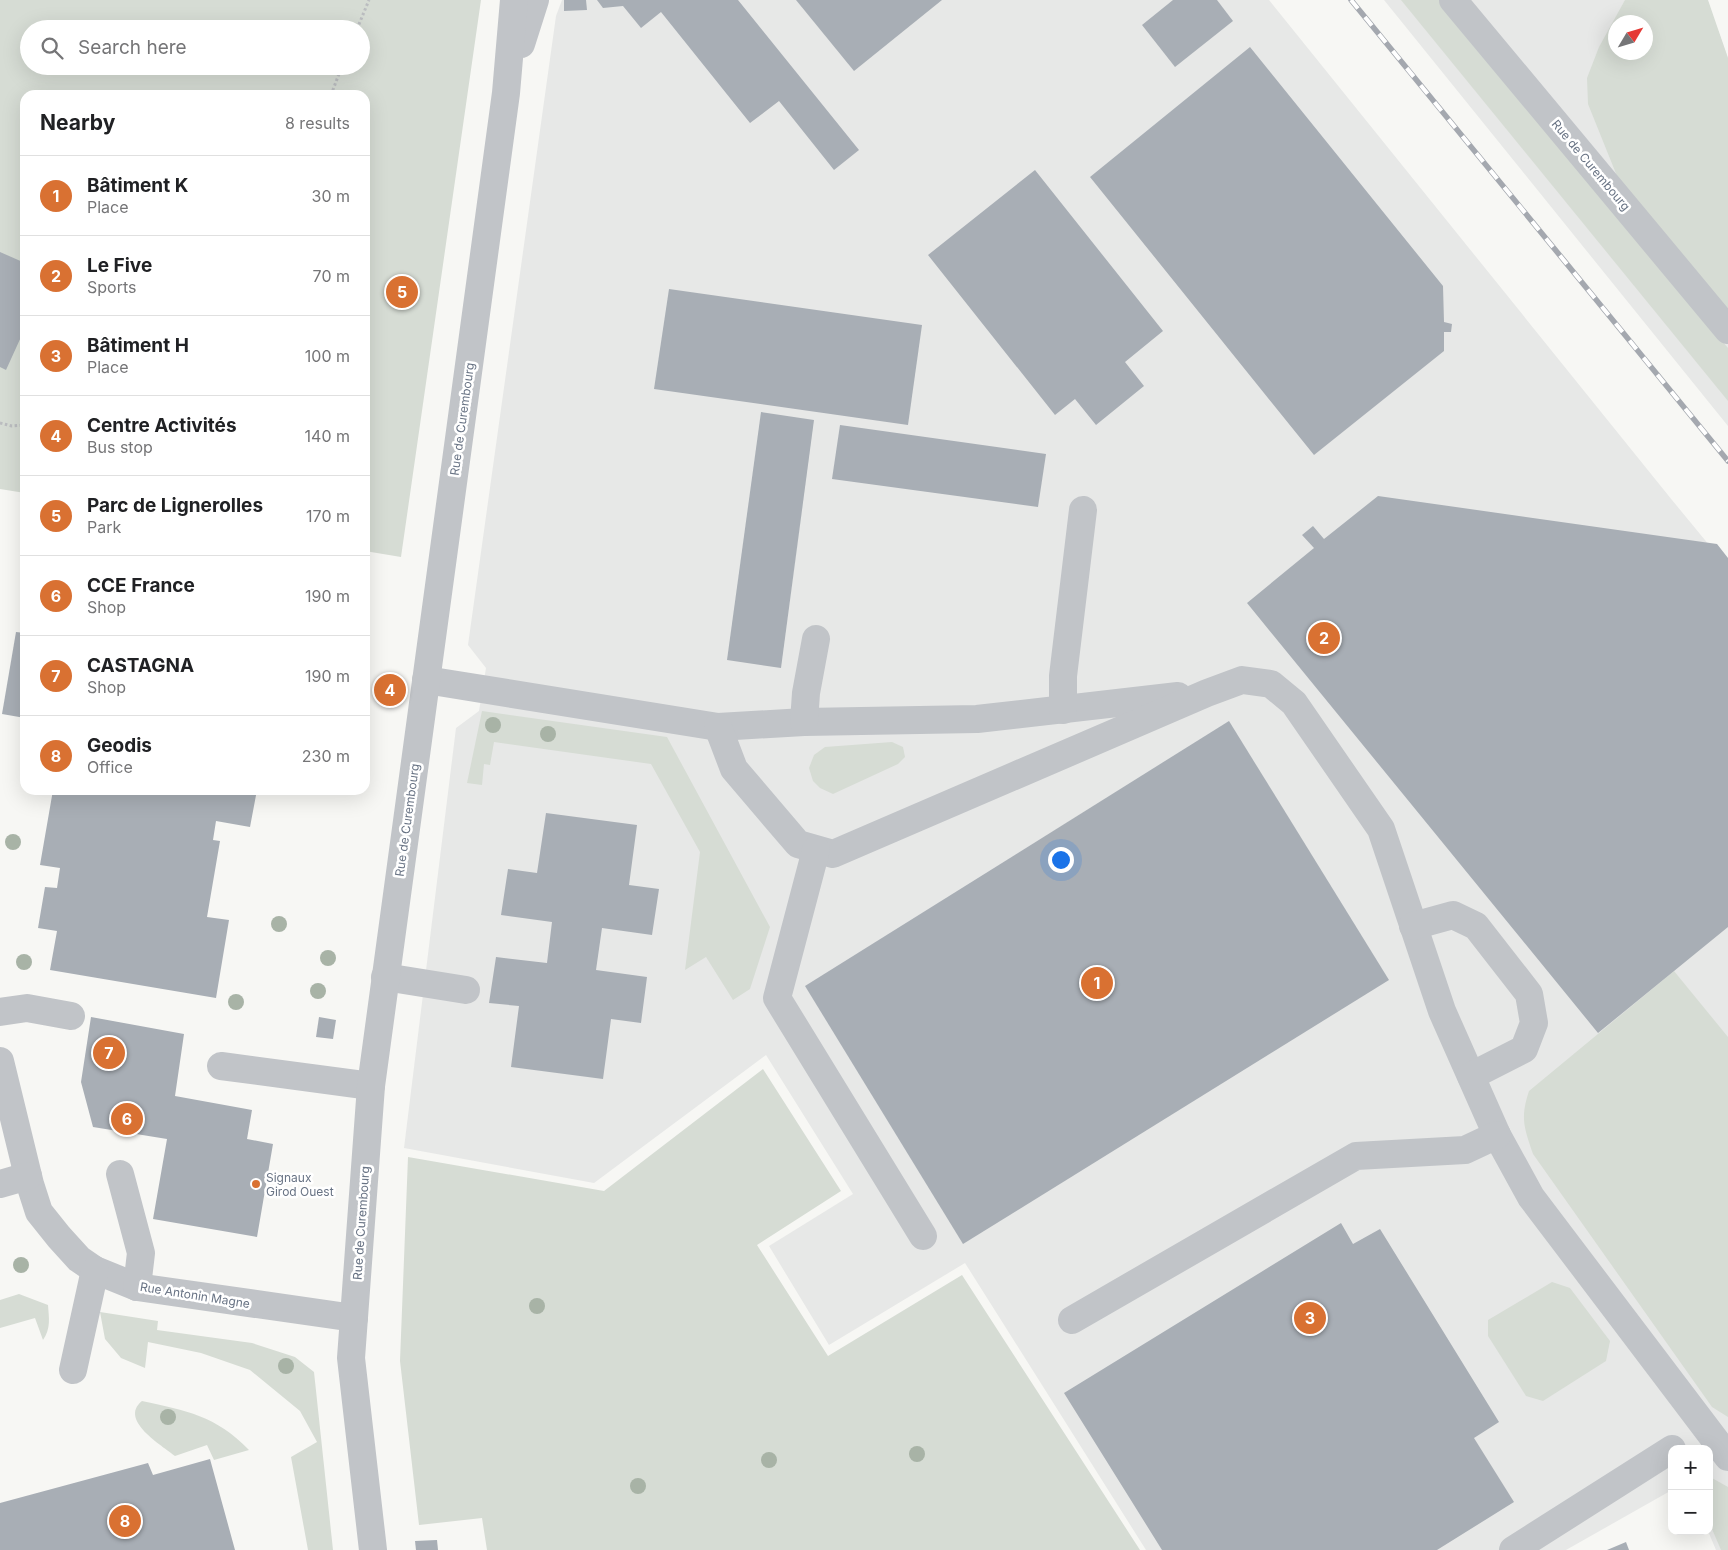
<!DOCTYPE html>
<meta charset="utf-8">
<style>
:root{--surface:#fff;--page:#f2f2f2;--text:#202124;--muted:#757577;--line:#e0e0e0;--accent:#d97132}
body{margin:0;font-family:Inter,sans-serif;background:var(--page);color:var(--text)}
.controls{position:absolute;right:15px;bottom:15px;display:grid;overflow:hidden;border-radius:10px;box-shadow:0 5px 20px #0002}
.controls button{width:45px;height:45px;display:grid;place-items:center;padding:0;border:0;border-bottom:1px solid var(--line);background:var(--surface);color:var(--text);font:25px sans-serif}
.compass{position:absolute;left:1608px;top:15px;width:45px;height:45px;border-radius:50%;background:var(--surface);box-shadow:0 5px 20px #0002;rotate:52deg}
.you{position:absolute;left:1060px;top:859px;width:18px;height:18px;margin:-12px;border:4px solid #fff;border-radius:50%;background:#1a73e8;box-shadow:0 0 0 8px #1a73e833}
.badge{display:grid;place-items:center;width:32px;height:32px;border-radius:50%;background:var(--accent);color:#fff;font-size:16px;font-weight:700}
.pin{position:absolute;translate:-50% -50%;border:2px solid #fff;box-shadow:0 1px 5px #0006}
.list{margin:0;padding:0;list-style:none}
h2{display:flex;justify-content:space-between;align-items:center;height:65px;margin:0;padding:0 20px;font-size:21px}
h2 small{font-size:16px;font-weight:400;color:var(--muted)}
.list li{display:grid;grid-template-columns:32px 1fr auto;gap:15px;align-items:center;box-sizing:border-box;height:80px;padding:0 20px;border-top:1px solid var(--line)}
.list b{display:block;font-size:19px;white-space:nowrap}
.list p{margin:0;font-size:16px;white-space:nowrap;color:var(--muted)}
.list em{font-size:16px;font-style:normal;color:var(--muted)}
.icon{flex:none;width:28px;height:28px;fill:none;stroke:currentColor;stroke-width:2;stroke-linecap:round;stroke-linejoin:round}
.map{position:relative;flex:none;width:1728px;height:1550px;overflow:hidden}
.search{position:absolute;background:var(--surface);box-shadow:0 5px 20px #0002;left:20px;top:20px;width:350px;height:55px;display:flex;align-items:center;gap:12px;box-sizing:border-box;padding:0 18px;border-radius:28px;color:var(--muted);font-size:19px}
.panel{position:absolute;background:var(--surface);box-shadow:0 5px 20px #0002;left:20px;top:90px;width:350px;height:705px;border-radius:15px}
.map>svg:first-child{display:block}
.built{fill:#e7e8e7;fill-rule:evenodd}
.green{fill:#d6dcd4;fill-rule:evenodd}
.building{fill:#a8aeb5}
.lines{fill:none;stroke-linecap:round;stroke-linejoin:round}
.path{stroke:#bbbdc0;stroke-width:3;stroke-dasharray:2.5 2.5;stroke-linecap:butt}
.minor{stroke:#c1c4c8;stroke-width:28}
.rail-casing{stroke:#a4a8af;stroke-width:5.5}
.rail{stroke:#fff;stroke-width:4;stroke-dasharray:11;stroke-linecap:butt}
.tree{fill:#a8b3a6}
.poi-dot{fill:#d97132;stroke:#fff;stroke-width:2}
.labels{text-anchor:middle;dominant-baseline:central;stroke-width:5;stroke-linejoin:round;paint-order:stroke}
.street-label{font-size:12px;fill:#687384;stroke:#fff}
.poi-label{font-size:12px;fill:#687384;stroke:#fff;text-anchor:start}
</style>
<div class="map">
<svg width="1728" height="1550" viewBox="0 0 1728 1550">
<rect width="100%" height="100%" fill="#f7f7f4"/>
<g class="built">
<polygon points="562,0 1269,0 1672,500 1728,568 1728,1550 1716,1550 1708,1531 1709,1449 1672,1449 1672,1490 1566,1550 1146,1550 965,1263 829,1345 769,1246 853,1194 766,1055 594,1183 404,1148 456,728 479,711 486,668 468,645 556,16"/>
<path d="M1384,0H1707L1728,58V426ZM1616,22H1646V52H1616Z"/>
</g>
<g class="green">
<path d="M0,0H481L401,557L365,551V95H25V493L0,489ZM29,29H361V66H29Z"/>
<polygon points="1401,0 1439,0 1728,348 1728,401"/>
<path d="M1625,0H1708L1728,58V310L1619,181L1588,104L1587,78L1599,47ZM1616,22H1646V52H1616Z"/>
<polygon points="482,711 667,737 770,927 750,989 733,1000 706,957 685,970 700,852 651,764 494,742 490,765 484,764 482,785 467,783"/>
<polygon points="892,742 903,747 905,757 898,764 833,794 820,788 813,781 809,768 814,755 825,747"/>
<path d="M1674,971L1728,1037V1417L1712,1407L1533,1154C1524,1127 1520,1118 1529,1091Z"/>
<polygon points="763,1069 841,1191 757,1245 828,1356 962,1275 1140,1550 487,1550 482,1518 419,1525 400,1361 408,1157 604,1191"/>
<polygon points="1552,1282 1570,1288 1610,1341 1606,1361 1543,1401 1526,1396 1488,1336 1488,1320"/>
<path d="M19,1294L48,1305C49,1319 51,1328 43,1340L35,1318L0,1328V1300Z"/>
<polygon points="100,1312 158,1321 157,1330 252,1343 295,1357 314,1372 333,1550 308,1550 291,1457 317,1442 300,1411 250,1370 201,1353 148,1342 145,1368 121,1358 105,1339"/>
<path d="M142,1401C187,1411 215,1415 249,1450L214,1460L207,1445L175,1456C163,1446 118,1420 142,1401Z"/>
<polygon points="1712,1478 1728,1487 1728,1550 1721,1550 1709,1522 1709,1479"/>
</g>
<g class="building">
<polygon points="564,0 586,0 587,10 564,11"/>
<polygon points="597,0 738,0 859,150 834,170 779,101 750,123 661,12 641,28 623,6 603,8"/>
<polygon points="796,0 942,0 854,71"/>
<polygon points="1173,0 1217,0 1233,21 1175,67 1142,25"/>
<polygon points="1250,47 1443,286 1444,322 1452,324 1451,332 1444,332 1444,351 1314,455 1090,177"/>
<polygon points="1035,170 1163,331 1125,362 1144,386 1096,425 1075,399 1055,415 928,255"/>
<polygon points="0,252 25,263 25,339 21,337 6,370 0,367"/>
<polygon points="669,289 922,325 908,425 654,389"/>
<polygon points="761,412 814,420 781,668 727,660"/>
<polygon points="840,425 1046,454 1038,507 832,479"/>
<polygon points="1378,496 1717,544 1728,558 1728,927 1598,1033 1247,603 1314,548 1302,535 1313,526 1324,539"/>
<polygon points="16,632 25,633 25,718 2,714"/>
<polygon points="387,683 396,685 392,708 383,706"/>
<polygon points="1229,721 1389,980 963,1244 805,986"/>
<polygon points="53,790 257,790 250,827 216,821 213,840 220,841 207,917 229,920 216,998 50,970 57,931 38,928 45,887 57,888 60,868 40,865"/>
<polygon points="546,813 637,825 629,885 659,889 652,935 602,928 596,970 647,977 641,1023 611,1019 603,1079 511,1067 519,1006 489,1003 496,957 547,963 552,922 501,915 508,869 537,873"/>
<polygon points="91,1017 184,1034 175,1096 252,1110 247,1139 273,1144 257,1237 153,1219 167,1139 93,1127 81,1082"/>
<polygon points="319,1017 336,1020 333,1039 316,1037"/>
<polygon points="1341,1223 1353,1244 1380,1229 1499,1422 1474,1438 1514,1502 1437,1550 1162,1550 1064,1393"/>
<polygon points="210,1459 235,1550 0,1550 0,1503 148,1463 153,1475"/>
<polygon points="437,1540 438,1550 416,1550 415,1541"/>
<polygon points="1626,1542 1629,1550 1607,1550"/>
</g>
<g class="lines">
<g class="path">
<polyline points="357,29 369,0"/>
<polyline points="331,95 342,66"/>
<polyline points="0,423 12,426 25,425"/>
</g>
<g class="minor">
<polyline points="1453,0 1728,330"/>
<polyline points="521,44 535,0"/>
<polyline points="426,680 718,727 804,722 977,719 1178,696"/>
<polyline points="1063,710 1063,676 1083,510"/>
<polyline points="804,722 806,693 816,639"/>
<polyline points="718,727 734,769 798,844 833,854 1207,693 1242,680 1271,684 1294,703 1381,829 1442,1011 1497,1135 1531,1197 1728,1457"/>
<polyline points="816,850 777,998 923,1236"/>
<polyline points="1413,926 1453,915 1476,926 1529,994 1534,1023 1524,1049 1471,1076"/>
<polyline points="385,977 466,990"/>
<polyline points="0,1012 27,1008 71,1016"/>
<polyline points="0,1061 30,1184 39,1212 59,1237 79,1259 95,1270 137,1287 354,1318"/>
<polyline points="221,1066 371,1086"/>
<polyline points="120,1174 141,1253 137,1287"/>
<polyline points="0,1184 28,1176"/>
<polyline points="1072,1320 1356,1156 1465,1150 1497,1135"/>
<polyline points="73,1370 95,1270"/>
<polyline points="373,1550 351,1358 371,1086 506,93 514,0"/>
<polyline points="1513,1550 1672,1449"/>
</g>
<defs>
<polyline id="rail" points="1351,0 1728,461"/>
</defs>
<use href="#rail" class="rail-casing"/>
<use href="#rail" class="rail"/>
</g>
<g class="tree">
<circle cx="493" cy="725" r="8"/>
<circle cx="548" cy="734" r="8"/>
<circle cx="13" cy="842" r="8"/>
<circle cx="279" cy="924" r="8"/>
<circle cx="328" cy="958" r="8"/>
<circle cx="24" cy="962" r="8"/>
<circle cx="318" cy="991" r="8"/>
<circle cx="236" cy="1002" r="8"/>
<circle cx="21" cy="1265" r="8"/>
<circle cx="537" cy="1306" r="8"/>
<circle cx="286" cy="1366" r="8"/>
<circle cx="168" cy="1417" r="8"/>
<circle cx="917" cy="1454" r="8"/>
<circle cx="769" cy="1460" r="8"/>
<circle cx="638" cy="1486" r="8"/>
</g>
<circle class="poi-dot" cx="256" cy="1184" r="5"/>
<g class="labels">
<g class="street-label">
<text transform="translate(1591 165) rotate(50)">Rue de Curembourg</text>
<text transform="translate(462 419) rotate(-82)">Rue de Curembourg</text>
<text transform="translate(407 820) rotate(-82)">Rue de Curembourg</text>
<text transform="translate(361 1223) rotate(-86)">Rue de Curembourg</text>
<text transform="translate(195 1295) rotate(9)">Rue Antonin Magne</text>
</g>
<g class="poi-label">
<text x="266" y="1177">Signaux<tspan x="266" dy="14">Girod Ouest</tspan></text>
</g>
</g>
</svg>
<div class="controls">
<button>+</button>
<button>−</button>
</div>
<svg class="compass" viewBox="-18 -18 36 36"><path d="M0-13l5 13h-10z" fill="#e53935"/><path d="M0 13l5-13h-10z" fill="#757577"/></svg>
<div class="you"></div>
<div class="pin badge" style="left:1097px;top:983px">1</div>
<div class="pin badge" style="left:1324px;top:638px">2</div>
<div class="pin badge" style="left:1310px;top:1318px">3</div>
<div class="pin badge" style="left:390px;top:690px">4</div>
<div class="pin badge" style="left:402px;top:292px">5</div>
<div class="pin badge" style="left:127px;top:1119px">6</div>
<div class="pin badge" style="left:109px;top:1053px">7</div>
<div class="pin badge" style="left:125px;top:1521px">8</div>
<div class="search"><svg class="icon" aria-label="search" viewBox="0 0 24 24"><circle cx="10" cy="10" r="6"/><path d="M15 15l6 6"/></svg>Search here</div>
<section class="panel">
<h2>Nearby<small>8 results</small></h2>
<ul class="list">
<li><span class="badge">1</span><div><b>Bâtiment K</b><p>Place</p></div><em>30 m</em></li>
<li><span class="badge">2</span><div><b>Le Five</b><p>Sports</p></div><em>70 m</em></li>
<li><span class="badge">3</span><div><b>Bâtiment H</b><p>Place</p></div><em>100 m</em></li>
<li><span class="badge">4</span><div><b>Centre Activités</b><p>Bus stop</p></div><em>140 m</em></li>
<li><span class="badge">5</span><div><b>Parc de Lignerolles</b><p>Park</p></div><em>170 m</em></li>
<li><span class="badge">6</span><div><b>CCE France</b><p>Shop</p></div><em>190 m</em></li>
<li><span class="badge">7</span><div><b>CASTAGNA</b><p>Shop</p></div><em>190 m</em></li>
<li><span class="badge">8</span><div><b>Geodis</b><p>Office</p></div><em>230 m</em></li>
</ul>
</section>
</div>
